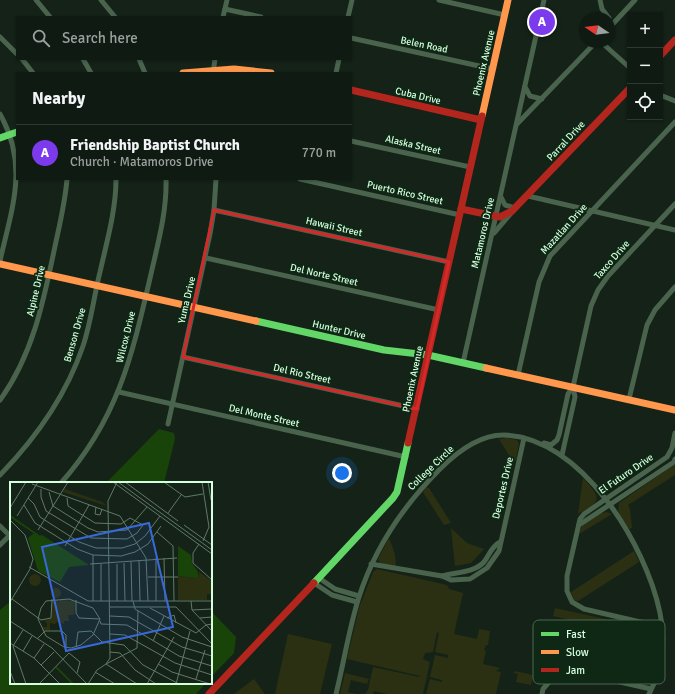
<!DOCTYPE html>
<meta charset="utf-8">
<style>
:root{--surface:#0f1a12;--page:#18231b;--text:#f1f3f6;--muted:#9ba19f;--line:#2f3832;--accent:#7c3aed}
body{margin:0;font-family:Signika,sans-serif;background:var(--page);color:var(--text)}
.controls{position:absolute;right:12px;top:12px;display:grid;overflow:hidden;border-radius:0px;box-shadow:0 1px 3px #0004}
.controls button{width:36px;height:36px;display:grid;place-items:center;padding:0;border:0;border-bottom:1px solid var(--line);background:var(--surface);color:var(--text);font:20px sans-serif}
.compass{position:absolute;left:579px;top:12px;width:36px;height:36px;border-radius:50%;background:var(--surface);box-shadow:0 1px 3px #0004;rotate:283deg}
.you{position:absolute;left:342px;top:473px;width:14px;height:14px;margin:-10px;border:3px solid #fff;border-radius:50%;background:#1a73e8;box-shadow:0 0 0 6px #1a73e833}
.badge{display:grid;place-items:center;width:26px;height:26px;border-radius:50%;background:var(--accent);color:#fff;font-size:13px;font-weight:700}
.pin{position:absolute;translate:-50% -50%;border:2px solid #fff;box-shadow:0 1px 4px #0006}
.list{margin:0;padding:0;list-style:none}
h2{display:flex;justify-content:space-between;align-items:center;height:52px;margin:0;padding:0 16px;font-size:17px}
h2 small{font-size:13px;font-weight:400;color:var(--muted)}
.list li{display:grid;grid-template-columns:26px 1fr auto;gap:12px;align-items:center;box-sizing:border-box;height:56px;padding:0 16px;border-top:1px solid var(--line)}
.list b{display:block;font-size:15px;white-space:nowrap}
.list p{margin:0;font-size:13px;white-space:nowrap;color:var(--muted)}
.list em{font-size:13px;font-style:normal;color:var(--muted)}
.icon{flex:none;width:22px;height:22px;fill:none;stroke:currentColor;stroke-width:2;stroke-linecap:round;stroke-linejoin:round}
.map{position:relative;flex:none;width:675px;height:694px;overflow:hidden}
.search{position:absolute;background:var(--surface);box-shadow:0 1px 3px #0004;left:16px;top:16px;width:336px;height:44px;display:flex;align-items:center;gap:10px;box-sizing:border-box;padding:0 14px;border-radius:0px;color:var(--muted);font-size:15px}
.panel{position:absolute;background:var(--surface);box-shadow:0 1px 3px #0004;left:16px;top:72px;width:336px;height:108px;border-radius:0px}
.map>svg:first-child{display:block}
.green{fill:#2c3012}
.water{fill:#194409}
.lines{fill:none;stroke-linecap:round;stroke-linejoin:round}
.street{stroke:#49634d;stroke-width:5}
.fast{stroke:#63d668;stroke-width:7}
.slow{stroke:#ff974d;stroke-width:7}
.jam{stroke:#b3261e;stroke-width:7}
.marked{fill:none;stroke:#d62828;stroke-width:3;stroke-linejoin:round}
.labels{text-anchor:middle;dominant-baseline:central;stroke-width:4;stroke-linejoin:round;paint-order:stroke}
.street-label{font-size:10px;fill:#d5ffde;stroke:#0e2815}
.inset-river{fill:none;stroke:#194409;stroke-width:2}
.inset-road{fill:none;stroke:#617a67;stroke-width:1}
.view{fill:#3969d9;fill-opacity:0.15;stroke:#3969d9;stroke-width:2}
.inset-edge{fill:none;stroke:#d5ffde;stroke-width:2}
.key{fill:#0e2815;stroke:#4a6851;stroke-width:1}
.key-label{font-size:11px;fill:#d5ffde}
</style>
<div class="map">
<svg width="675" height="694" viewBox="0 0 675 694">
<rect width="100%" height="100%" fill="#142218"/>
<g class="green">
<polygon points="507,438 517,440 519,443 516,460 513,462 499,439"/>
<polygon points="675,464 675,475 628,505 630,509 632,528 629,529 618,513 619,503"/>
<path d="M583,478C601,498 603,500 578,514Z"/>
<polygon points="426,487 429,488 451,523 444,525 423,492"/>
<polygon points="607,512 612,514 579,534 582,526 601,513"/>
<polygon points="451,528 467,543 484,549 471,563 455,566"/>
<polygon points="389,538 395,554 396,567 380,563 378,559"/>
<polygon points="634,551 639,562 578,601 574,600 571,592"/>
<polygon points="377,569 447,585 449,589 463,593 454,634 477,639 479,629 490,631 488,645 486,645 484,650 486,651 483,664 500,668 496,671 501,672 496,694 426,694 430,679 442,682 442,680 430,677 435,655 448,658 448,655 435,652 439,633 437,632 433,652 425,653 423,659 430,662 423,694 387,694 374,691 373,694 365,694 368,690 373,667 419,677 420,676 347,659 359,608 373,572"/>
<path d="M555,608L646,628L644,635L628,631V634L606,629L604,634H602L601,636H604L600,656H597V657L600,658L599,664L620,668V671L643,676L646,665H653L656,651L649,650L652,637L647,635L648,628C652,629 657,630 659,634C662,644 654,677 647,684H643L614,677L611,674L595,671L590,672L572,668H548L552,656L566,659L565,662L570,663L572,656L575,657L582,623L553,616Z"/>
<polygon points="288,634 332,644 320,694 275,694"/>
<polygon points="515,671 533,675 531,685 516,682 518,674 514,673"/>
<polygon points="345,673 369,679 367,684 351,680 348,692 356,694 340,694"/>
<polygon points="254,679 265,694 234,694"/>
</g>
<g class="water">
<polygon points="159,429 174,433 175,439 164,483 106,483"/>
<polygon points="11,601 11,683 206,683 196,694 0,694 0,610"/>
<polygon points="211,611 236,637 234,653 211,677"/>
</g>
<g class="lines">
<g class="street">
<polyline points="36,0 50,17"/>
<polyline points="101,0 115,17"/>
<polyline points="439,0 505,15"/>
<polyline points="600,0 602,9 609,18"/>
<polyline points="225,9 261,17"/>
<polyline points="223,17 227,0"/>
<polyline points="348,17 352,0"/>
<polyline points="609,28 635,0"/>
<polyline points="0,37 17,54"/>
<polyline points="351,38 493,69"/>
<polyline points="601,42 630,68"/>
<polyline points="22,59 33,73"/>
<polyline points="83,59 91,73"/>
<polyline points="139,59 145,73"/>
<polyline points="213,73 215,59"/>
<polyline points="336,73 339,59"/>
<polyline points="525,87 530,96 542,99"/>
<polyline points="660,95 675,101"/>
<path d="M0,114C29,166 12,207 0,261"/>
<polyline points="517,124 596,42"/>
<polyline points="351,141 470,167"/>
<polyline points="300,179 460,215"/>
<polyline points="528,196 675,230"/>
<polyline points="501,197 505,205 515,208"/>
<polyline points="214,210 449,262"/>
<polyline points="494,233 512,212"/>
<polyline points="206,258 439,310"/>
<polyline points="183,357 417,409"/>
<polyline points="463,363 544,0"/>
<polyline points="518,375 539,282 550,256 675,122"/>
<polyline points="119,392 406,457"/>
<polyline points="629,399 647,325 655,310 675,287"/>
<path d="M0,400C32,356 43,304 54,251C59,227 65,204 67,179"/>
<polyline points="168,424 210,234 214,210 216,179"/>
<polyline points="544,443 551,445 557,440 559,435 568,394 573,387 591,306 598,290 608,276 675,204"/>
<polyline points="562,455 575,397 573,387"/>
<path d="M0,475C37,437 66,396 83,346C91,322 94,296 100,272C107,241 116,210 116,179"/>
<path d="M61,483C118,419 132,356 151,274C158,243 167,211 166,179"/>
<polyline points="579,525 674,462 675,459"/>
<polyline points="0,526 11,537"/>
<polyline points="0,545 11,534"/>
<polyline points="371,564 442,576 451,580 470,579 487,568 499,551 524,438"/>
<path d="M442,576C455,572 474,573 484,562C490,554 491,547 500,542"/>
<polyline points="319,578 335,589 359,596"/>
<polyline points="314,583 332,595 357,602"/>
<polyline points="662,627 584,609 572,602 567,591 567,576 580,519 584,514 667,457 672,448 675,433"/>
<path d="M336,694C344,662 349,628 359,597C375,547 403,506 440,469C456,453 479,435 503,435C581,436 646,545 660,613C666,640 662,670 649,694"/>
<polyline points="542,694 543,689 557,673 576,672 651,689"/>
</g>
<g class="fast">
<polyline points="0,138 17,132"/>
<polyline points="256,321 384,350 428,355 486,368"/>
<polyline points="314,583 393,498 397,492 408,443"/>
</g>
<g class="slow">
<polyline points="183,73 234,69 271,73"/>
<polyline points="482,116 508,0"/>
<polyline points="0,264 256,321"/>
<polyline points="486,368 675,410"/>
</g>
<g class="jam">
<polyline points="660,56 675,40"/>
<polyline points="351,90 481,120"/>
<polyline points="461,209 500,217 512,211 630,88"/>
<polyline points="408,443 482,116"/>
<polyline points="209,694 314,583"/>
</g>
</g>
<path class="marked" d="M214,210L449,262L417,409L183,357Z"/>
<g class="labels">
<g class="street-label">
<text transform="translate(424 45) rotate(12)">Belen Road</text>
<text transform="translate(484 63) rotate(-77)">Phoenix Avenue</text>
<text transform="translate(418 96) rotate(13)">Cuba Drive</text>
<text transform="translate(566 141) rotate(-47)">Parral Drive</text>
<text transform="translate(413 145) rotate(13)">Alaska Street</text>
<text transform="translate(405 193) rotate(13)">Puerto Rico Street</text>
<text transform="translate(334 227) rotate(13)">Hawaii Street</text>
<text transform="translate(564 229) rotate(-48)">Mazatlan Drive</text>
<text transform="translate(483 233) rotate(-77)">Matamoros Drive</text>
<text transform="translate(612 260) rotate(-49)">Taxco Drive</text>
<text transform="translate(324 275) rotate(13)">Del Norte Street</text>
<text transform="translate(36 291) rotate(-77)">Alpine Drive</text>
<text transform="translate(187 300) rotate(-77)">Yuma Drive</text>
<text transform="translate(339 330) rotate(13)">Hunter Drive</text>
<text transform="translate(75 335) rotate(-74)">Benson Drive</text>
<text transform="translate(126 337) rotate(-76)">Wilcox Drive</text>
<text transform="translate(302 374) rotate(13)">Del Rio Street</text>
<text transform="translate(413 379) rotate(-78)">Phoenix Avenue</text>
<text transform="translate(264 416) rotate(13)">Del Monte Street</text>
<text transform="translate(431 468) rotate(-44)">College Circle</text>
<text transform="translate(626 474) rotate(-34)">El Futuro Drive</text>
<text transform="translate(503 488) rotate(-77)">Deportes Drive</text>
</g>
</g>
<g transform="translate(10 482)">
<rect width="202" height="202" fill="#142218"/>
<path d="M55,7L92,20L97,24L53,10ZM189,90L202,99V112H197V118H168V94L188,96ZM19 98a6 6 0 1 1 12 0a6 6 0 1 1-12 0ZM41 111a5 5 0 1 1 10 0a5 5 0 1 1-10 0ZM42,118H48V122L50,118L65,119L64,133H58L59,139H54V142L48,139L45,142L40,141V148L32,149V145H37V141L34,139L42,136Z" fill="#2c3012"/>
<path d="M24,51L28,54L32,53L79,83L59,85L50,100L28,89L18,56ZM168,64L181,73L182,81L188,90V96L168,94Z" fill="#194409"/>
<path class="inset-river" d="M0,34L29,54M46,185L63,202"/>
<path class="inset-road" d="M103,0L202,72M108,0L202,68M115,0L168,39M154,0L175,15L193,12M192,0L199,45L193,59M198,0L201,18M22,2L110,34L136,76L138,119M31,7V15L36,29L81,56L117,57L127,51L133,43L120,36L111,42L85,41L58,24L57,16M39,10L43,24L78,46L88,50L117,48L137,25M18,16L24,22L30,35L69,60L86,66H112L125,62L135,54L150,34M14,23L25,41L67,67L83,73L111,74L125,70L138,62L151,44M86,25L85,32L90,33L92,27M0,26L16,0M158,31L171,13M7,34L28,0M0,38L15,53L23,77L20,87L0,120M174,43L202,63M28,48L58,0M147,50L163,64L164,119M189,62L183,71V81L202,98M55,64L79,23M83,73V119M146,76V119M154,76L155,119M129,78L130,119M121,80L122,119M114,81L115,119M80,82L167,76M91,82V119M107,82V119M19,85L78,119H202M138,95H168M2,117L31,138L41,136L42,117M59,117L83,126L90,137L83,153L71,163L61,166L54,165L36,154L28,137L31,126L36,119ZM66,118V131L69,136L90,137M123,119L125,127L172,155L202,165M181,119L182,128L202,149M100,125H166L202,162M140,126L186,151L196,143L202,142M182,128L202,127M100,134L119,135L172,165L202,174M157,136L164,133L166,141M190,136L202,135M0,139L42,166L77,202M90,139L91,142L117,143L169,174L202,184M13,148L3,164L16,202M100,152L115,153L165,181L202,193M27,157L35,149H52L56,153V165M143,159L154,134M0,161L24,176L50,202M66,165L68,150L81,149L92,160L114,163L133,183L169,202M13,169L22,154M100,170L110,171L125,188L146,202M24,176L34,162M148,182L162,190L200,202M31,183L44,170M0,189L5,202M85,190L105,202M186,197L195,168M29,202L59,171L70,180L67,191M78,202L87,188L96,182L100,176L98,19L107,0M127,202L96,182L127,166L128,129M137,202L164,155M166,202L180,149"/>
<path class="view" d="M139,41L163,145L56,169L32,65Z"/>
<rect width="202" height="202" class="inset-edge"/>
</g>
<rect x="533" y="620" width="132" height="64" rx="6" class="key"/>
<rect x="541" y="632" width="18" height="4" fill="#63d668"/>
<rect x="541" y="650" width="18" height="4" fill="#ff974d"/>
<rect x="541" y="668" width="18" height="4" fill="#b3261e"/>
<g class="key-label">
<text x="566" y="638">Fast</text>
<text x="566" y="656">Slow</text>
<text x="566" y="674">Jam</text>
</g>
</svg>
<div class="controls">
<button>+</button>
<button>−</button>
<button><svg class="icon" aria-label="locate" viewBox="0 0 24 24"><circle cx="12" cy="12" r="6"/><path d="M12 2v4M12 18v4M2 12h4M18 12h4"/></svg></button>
</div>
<svg class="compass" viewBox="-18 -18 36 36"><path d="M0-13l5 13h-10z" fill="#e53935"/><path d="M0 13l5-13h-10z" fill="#9ba19f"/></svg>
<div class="you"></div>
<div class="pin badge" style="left:542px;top:22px">A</div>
<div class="search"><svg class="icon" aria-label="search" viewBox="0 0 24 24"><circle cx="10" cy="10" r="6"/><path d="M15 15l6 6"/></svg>Search here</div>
<section class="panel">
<h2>Nearby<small></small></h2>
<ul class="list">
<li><span class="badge">A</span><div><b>Friendship Baptist Church</b><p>Church · Matamoros Drive</p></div><em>770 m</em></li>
</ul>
</section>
</div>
